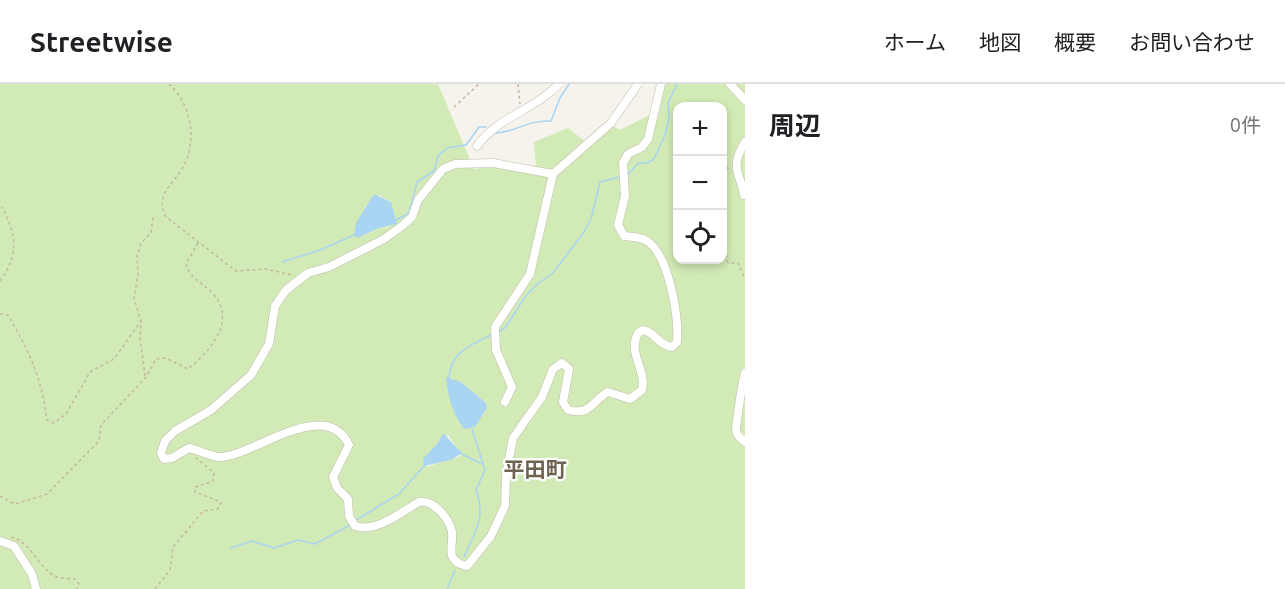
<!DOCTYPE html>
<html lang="ja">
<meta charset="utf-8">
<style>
:root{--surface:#fff;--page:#f6f6f6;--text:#202124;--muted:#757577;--line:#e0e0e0}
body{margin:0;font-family:Ubuntu,"Noto Sans JP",sans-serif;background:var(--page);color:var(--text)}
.controls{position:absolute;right:18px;top:18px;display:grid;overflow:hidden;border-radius:12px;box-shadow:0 3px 9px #0003}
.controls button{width:54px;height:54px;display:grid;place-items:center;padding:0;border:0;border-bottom:2px solid var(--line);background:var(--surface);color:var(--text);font:30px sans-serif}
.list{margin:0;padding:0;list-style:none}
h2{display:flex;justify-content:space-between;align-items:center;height:78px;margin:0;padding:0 24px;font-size:26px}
h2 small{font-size:20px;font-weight:400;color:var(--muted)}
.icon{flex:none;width:33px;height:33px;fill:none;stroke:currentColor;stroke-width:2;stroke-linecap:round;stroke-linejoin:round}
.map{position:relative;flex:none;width:745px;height:505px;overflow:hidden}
header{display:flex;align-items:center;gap:36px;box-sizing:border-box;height:84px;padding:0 30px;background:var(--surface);border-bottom:2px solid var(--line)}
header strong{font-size:28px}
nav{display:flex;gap:33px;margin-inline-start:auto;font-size:21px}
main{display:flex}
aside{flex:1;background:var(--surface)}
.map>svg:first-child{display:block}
.green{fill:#d2eab5;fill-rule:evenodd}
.water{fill:#a9d4f2}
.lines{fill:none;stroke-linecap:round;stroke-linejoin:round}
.stream{stroke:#a9d4f2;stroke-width:1.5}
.minor-casing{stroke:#c2bbae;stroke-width:9}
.path{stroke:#c4b79f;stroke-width:1.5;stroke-dasharray:3 3;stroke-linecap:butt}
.minor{stroke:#fff;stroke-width:8}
.labels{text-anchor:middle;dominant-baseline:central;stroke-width:4.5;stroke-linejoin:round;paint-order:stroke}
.quarter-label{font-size:21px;font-weight:bold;fill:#6e6250;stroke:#fff}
</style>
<header>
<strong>Streetwise</strong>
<nav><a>ホーム</a><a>地図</a><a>概要</a><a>お問い合わせ</a></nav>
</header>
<main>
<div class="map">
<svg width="745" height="505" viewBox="0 0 745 505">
<rect width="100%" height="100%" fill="#f6f3ec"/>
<path class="green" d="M0,0H438L474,85L497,82L516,87L536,81L534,58L568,44L587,59L608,39L620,46L657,27L665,0H745V505H0ZM678,22H722V176H678ZM379,111L391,118L388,143L379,144L363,152C360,132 361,121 379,111ZM461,298L486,319L487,324L475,343ZM448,351L461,369L459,373L426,383L428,369Z"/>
<g class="water">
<polygon points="374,110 391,118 397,140 379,144 357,154 354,151 356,139"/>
<path d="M446,293L461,298L486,319L487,324L475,343L464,345C452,328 448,314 446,293Z"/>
<polygon points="443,349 462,369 451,376 424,382 423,375 438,359"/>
</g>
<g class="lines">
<g class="stream">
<path d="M496,49C517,48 526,36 551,37L560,14L569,0"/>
<polyline points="628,91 638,79 647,79 654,75 665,51 669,33 668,19 677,0"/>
<polyline points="396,136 409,129 417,98 434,87 438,72 447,64 466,61 479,43 486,43"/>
<polyline points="282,178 320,166 354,151"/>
<polyline points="498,248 505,244 525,213 537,200 552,190 584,148 591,135 600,98 620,93"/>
<path d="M449,294C450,268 471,261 491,251"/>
<polyline points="460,369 482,380"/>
<polyline points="356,436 399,410 424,382"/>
<polyline points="231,464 252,457 274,464 298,456 315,460 350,441"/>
<path d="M464,473C476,446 486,434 476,406L485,386L472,345"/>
<polyline points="447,505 455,486"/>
</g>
<defs>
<g id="minor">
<polyline points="730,0 745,16"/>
<path d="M477,62C498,33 534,26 559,0"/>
<path d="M553,90L493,79L455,80L443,85L418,116L412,133L402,142L384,155L329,183L308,189L286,206L275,222L269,260L251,291L211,326L175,347L165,357L161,369L164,375L172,374L189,364C199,366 211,373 220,373C252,373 325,311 349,361L333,393L337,404L348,415L349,432L355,442C377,449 401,428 419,418C434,416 449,434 452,448C453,456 450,465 452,472C455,479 461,481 467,482L491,452L505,422L506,392L513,354L542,313L553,285L562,279L569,285L563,318L568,326C590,332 592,317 608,308L630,315L642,306C647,285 627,270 638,249L643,246C655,248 658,261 672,263L677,258C679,233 669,171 647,157C641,153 631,153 624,152L618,141L625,112L623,79L628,70L642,63L648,55L661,0"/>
<polyline points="553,90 611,39 638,0"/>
<path d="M744,111C740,87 729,85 745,58"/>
<path d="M745,289C743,293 736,341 736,346C737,352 741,355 745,358"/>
<polyline points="505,318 512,303 496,266 495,243 530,190 553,90"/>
<polyline points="0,457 14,462 32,490 36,505"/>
</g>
</defs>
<use href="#minor" class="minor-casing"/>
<g class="path">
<path d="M169,0C192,21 198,58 182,85C171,103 155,110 166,133L236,187L266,185L292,191"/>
<polyline points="518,0 520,20"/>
<polyline points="454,23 479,0"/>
<polyline points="722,72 730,89"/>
<path d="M722,147C726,157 724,170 728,179H738L745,195"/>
<path d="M0,197C20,170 16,151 2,123"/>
<path d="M0,230L8,231C30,269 41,292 47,336L54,339L66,330L90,288L114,275L141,237"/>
<polyline points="145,292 140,254 141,237 134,214 138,191 137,172 141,159 151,149 153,133"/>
<path d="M0,412L15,420L47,410L99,357L101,341L146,293L156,275L166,274L188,285C206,270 232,245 219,218C211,202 191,198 186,180L199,157"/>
<path d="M11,453C32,458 37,483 55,492C60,495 69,494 75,495L79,500L77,505"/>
<polyline points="155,505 170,486 173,463 203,427 218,425 221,418 195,408 195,403 213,397 214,389 195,373"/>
</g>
<use href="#minor" class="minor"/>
</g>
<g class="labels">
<g class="quarter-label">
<text x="535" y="385">平田町</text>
</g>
</g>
</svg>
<div class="controls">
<button>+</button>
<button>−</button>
<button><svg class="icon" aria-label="locate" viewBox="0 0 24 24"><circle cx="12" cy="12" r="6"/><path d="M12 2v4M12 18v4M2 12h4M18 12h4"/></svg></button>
</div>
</div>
<aside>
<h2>周辺<small>0件</small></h2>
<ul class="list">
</ul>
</aside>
</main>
